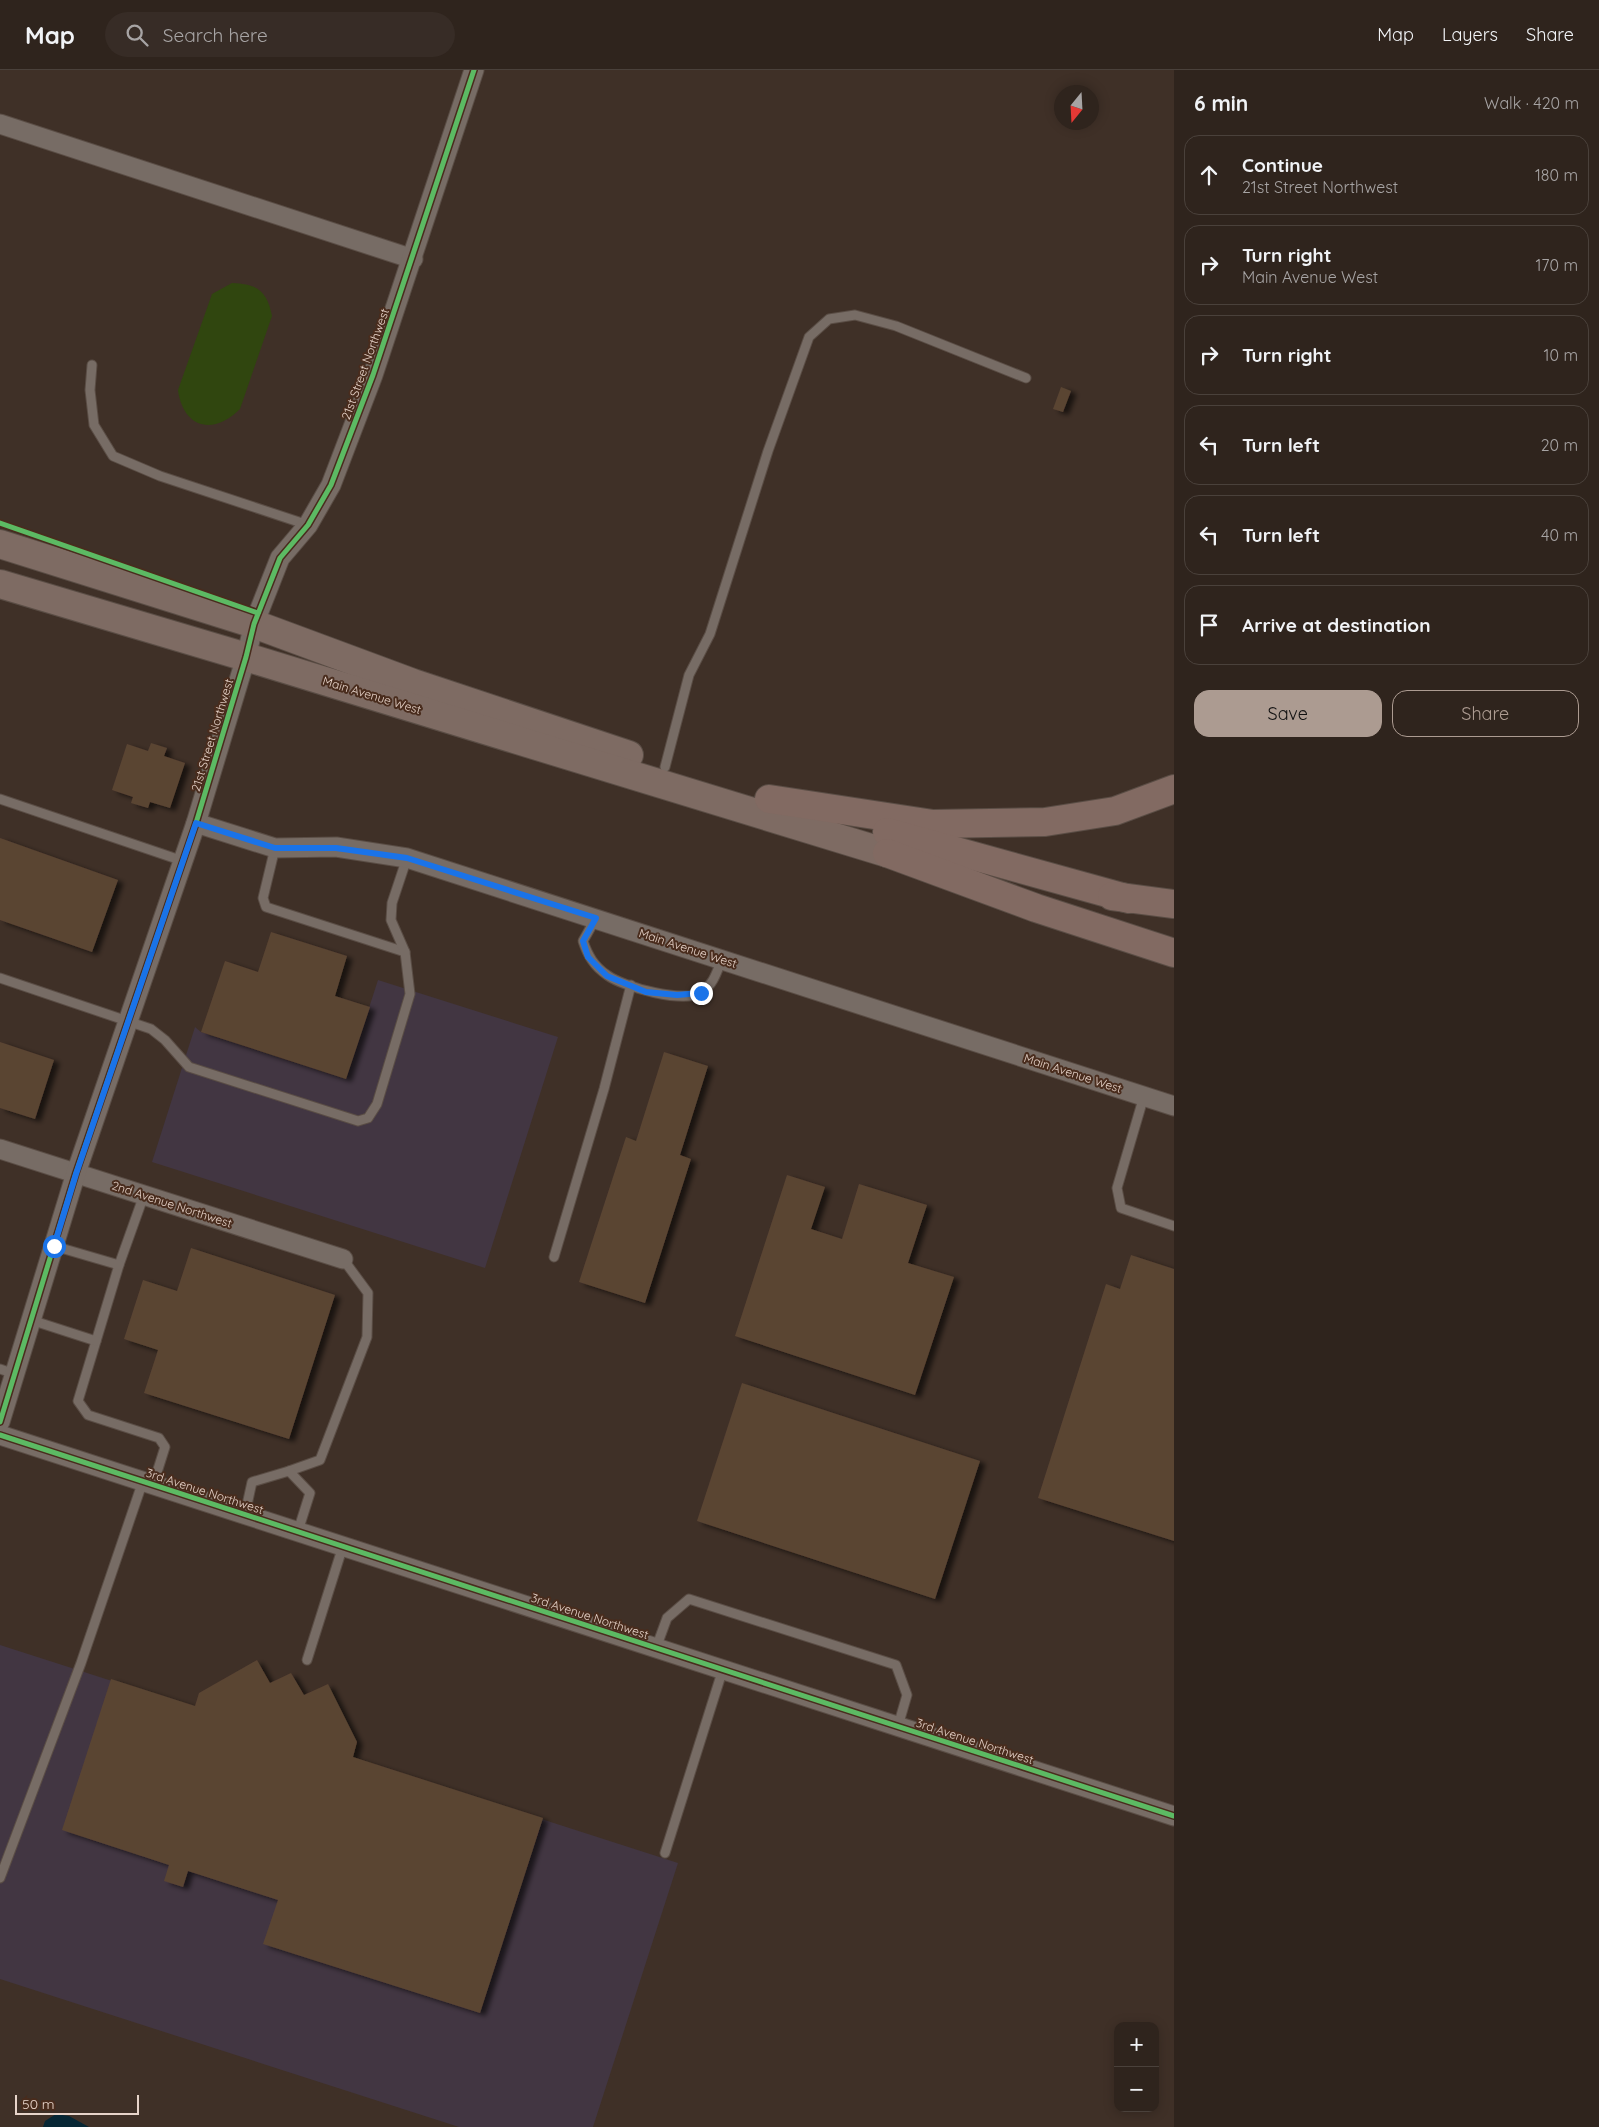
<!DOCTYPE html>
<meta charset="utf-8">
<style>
:root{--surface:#2f241d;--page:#372c26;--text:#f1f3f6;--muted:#a7a4a4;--line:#4a413b;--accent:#ac9b91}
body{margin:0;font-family:Quicksand,sans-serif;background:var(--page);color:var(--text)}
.controls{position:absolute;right:15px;bottom:15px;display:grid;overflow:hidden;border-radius:10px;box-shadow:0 2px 12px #0003}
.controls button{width:45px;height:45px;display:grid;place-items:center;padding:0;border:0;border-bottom:1px solid var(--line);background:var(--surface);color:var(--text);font:25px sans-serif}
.compass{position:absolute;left:1054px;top:15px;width:45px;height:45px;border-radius:50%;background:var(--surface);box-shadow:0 2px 12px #0003;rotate:198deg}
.scale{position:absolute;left:15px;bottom:12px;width:124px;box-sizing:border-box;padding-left:5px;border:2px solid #e7d4ca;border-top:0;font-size:14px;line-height:18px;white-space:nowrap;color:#e7d4ca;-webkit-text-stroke:4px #492c1d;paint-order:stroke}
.stop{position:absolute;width:15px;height:15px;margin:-11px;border:4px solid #1a73e8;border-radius:50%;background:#fff}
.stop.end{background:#1a73e8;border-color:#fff;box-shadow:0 1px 5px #0008}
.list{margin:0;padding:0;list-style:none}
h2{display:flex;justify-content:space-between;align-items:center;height:65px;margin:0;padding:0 20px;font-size:21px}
h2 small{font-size:16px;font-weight:400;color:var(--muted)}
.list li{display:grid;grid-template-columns:32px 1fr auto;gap:15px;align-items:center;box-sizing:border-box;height:80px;margin:0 10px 10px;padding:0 10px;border:1px solid var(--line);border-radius:15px}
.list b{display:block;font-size:19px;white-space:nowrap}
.list p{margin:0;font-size:16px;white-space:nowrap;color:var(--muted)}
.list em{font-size:16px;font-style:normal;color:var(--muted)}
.actions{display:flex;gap:10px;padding:15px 20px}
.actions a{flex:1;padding:11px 0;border:1px solid var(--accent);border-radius:15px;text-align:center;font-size:18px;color:var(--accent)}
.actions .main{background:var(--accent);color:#111}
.icon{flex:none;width:28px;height:28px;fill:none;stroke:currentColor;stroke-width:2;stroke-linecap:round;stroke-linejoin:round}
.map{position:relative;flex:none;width:1174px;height:2057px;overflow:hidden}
header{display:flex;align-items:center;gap:30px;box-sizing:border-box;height:70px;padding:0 25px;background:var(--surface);border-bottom:1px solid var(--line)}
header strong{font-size:24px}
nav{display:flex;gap:28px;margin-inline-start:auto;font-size:18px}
.search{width:350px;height:45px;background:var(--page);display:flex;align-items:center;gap:12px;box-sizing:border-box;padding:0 18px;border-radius:28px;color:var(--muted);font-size:19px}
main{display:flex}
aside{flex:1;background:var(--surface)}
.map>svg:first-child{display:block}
.industrial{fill:#423642}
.green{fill:#30460f}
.water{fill:#072735}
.building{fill:#5a4433;filter:url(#shadow)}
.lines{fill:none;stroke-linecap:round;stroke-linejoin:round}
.lane-casing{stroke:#5a4d45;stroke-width:11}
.street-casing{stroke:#5a4d45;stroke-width:21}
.primary-casing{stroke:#5a4d45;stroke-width:30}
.highway-casing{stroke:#5a4d45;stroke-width:30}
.lane{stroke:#776c65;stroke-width:9}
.street{stroke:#776c65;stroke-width:19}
.primary{stroke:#7e6b63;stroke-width:28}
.highway{stroke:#826a62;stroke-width:28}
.cycleway-casing{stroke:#492c1d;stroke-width:8}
.cycleway{stroke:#5cba63;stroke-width:5}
.route{stroke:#1a73e8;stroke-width:6}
.labels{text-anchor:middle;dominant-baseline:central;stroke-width:4;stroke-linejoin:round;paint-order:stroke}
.street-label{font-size:12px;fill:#e7d4ca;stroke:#492c1d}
</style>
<header>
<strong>Map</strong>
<div class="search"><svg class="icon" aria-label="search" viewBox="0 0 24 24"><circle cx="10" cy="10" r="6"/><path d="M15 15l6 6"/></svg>Search here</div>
<nav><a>Map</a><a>Layers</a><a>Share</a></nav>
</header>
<main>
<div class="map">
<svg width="1174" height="2057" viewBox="0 0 1174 2057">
<defs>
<filter id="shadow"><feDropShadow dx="5.5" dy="3" stdDeviation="2.5" flood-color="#0009"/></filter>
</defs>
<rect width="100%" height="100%" fill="#3f3027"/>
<g class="industrial">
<polygon points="378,910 558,967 485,1198 152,1092 195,957 201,962 346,1009"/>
<polygon points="0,1575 678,1793 593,2057 459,2057 0,1909"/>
</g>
<path class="green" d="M232,213C258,214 267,221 272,246L240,339C213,366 183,358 178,320L212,224Z"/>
<polygon class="water" points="56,2044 69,2046 89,2057 43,2057 45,2051"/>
<g class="building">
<polygon points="1061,317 1071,321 1063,342 1053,339"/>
<polygon points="151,673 167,678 164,686 185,693 170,738 150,732 148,738 131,733 133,727 112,720 127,674 148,681"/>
<polygon points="0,768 118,810 92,882 0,850"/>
<polygon points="271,862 347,886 335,926 370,937 346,1009 201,962 225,891 258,902"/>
<polygon points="0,972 54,990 35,1049 0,1038"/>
<polygon points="664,982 708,996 680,1085 691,1089 645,1233 579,1212 626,1067 636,1071"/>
<polygon points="787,1105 825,1117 811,1159 842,1169 859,1114 927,1135 908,1193 954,1207 915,1325 735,1266"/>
<polygon points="191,1178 335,1225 289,1369 144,1323 158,1280 124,1269 143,1210 177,1221"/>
<polygon points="1131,1185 1174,1199 1174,1471 1038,1428 1106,1214 1120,1219"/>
<polygon points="742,1313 980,1391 935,1529 697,1451"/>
<polygon points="257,1590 270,1613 291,1603 304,1625 328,1614 357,1672 353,1687 543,1748 480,1943 263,1874 278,1830 188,1801 183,1817 164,1811 169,1795 62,1760 111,1609 195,1636 199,1623"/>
</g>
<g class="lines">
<defs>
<g id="lane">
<polyline points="92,295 90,320 94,355 113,386 160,406 308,455"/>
<polyline points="665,697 689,605 710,564 768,381 809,267 829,249 855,245 896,256 1026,308"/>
<polyline points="0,729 183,791"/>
<polyline points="275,778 263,828 266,837 405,882"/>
<path d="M596,848L583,871C588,886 594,896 607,905C623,917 685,934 702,922C714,914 717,901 722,889"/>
<polyline points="0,908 151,959 165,970 189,997 358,1051 368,1048 377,1034 410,924 405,882 391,850 392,833 407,788"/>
<polyline points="1144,1026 1117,1118 1121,1138 1174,1156"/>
<polyline points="144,1125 119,1195 78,1331 88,1345 159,1368 165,1377 153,1415"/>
<polyline points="54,1176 119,1195"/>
<polyline points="554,1187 604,1019 631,915"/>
<polyline points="31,1250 96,1271"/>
<polyline points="0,1299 15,1304"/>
<polyline points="289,1401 320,1390 367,1267 368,1223 343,1189"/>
<polyline points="245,1444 252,1412 289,1401 310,1423 298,1461"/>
<polyline points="656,1578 667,1548 689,1529 896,1595 907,1625 898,1656"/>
<polyline points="307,1590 343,1476"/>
<polyline points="665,1783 723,1599"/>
<polyline points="0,1808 81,1593 143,1411"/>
</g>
<g id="street">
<polyline points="0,54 413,189"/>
<polyline points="196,753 275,778 336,777 407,788 1174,1036"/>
<polyline points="0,1079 343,1189"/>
<polyline points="0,1352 76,1103 196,753 246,587 254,554 280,488 308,455 331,415 373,305 474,0"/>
<polyline points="0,1365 1174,1746"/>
</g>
<g id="primary">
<polyline points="0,474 254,554 413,613 629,685"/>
<polyline points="0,514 246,587 887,783"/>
</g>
<g id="highway">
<polyline points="769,729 933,754 1045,752 1115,741 1174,719"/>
<polyline points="887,762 1129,829"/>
<polyline points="887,783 1036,838 1174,883"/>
<polyline points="1112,826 1174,834"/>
</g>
</defs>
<use href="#lane" class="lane-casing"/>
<use href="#street" class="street-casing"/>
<use href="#primary" class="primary-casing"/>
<use href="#highway" class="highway-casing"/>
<use href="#lane" class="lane"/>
<use href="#street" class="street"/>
<use href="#primary" class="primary"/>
<use href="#highway" class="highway"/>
<defs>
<g id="cycleway">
<polyline points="0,453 258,543"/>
<polyline points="0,1352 76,1103 196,753 246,587 254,554 280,488 308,455 331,415 373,305 474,0"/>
<polyline points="0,1365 1174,1746"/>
</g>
</defs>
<use href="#cycleway" class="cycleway-casing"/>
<use href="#cycleway" class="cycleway"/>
</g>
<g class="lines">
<polyline class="route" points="54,1176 76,1104 196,753 275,778 336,778 407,788 596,848 583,871 588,887 607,906 646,922 677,925 701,923"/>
</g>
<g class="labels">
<g class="street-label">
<text transform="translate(365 294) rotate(-70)">21st Street Northwest</text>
<text transform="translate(372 625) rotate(17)">Main Avenue West</text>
<text transform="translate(212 665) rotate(-73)">21st Street Northwest</text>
<text transform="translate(688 878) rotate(18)">Main Avenue West</text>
<text transform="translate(1073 1003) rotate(18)">Main Avenue West</text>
<text transform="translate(172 1134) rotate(18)">2nd Avenue Northwest</text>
<text transform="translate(205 1421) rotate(18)">3rd Avenue Northwest</text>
<text transform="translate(590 1546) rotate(18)">3rd Avenue Northwest</text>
<text transform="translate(975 1671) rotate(18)">3rd Avenue Northwest</text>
</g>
</g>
</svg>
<div class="controls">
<button>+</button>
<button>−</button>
</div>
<svg class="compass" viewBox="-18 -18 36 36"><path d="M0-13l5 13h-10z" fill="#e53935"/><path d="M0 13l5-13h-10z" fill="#a7a4a4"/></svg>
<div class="scale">50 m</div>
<div class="stop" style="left:54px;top:1176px"></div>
<div class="stop end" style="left:701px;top:923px"></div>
</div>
<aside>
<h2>6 min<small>Walk · 420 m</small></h2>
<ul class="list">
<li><svg class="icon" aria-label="ahead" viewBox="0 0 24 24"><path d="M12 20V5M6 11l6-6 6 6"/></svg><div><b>Continue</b><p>21st Street Northwest</p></div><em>180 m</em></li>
<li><svg class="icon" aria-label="right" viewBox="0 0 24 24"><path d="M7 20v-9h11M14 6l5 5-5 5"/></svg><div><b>Turn right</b><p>Main Avenue West</p></div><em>170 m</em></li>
<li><svg class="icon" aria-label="right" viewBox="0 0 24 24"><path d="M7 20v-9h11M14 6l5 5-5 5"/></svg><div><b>Turn right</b></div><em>10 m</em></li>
<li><svg class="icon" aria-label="left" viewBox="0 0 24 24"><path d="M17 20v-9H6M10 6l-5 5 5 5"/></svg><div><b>Turn left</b></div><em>20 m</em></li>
<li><svg class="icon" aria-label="left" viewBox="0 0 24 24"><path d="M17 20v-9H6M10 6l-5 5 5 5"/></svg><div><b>Turn left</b></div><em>40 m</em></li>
<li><svg class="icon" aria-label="arrive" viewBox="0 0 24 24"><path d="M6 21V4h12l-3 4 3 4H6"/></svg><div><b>Arrive at destination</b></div></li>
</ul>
<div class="actions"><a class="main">Save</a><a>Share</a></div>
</aside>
</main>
